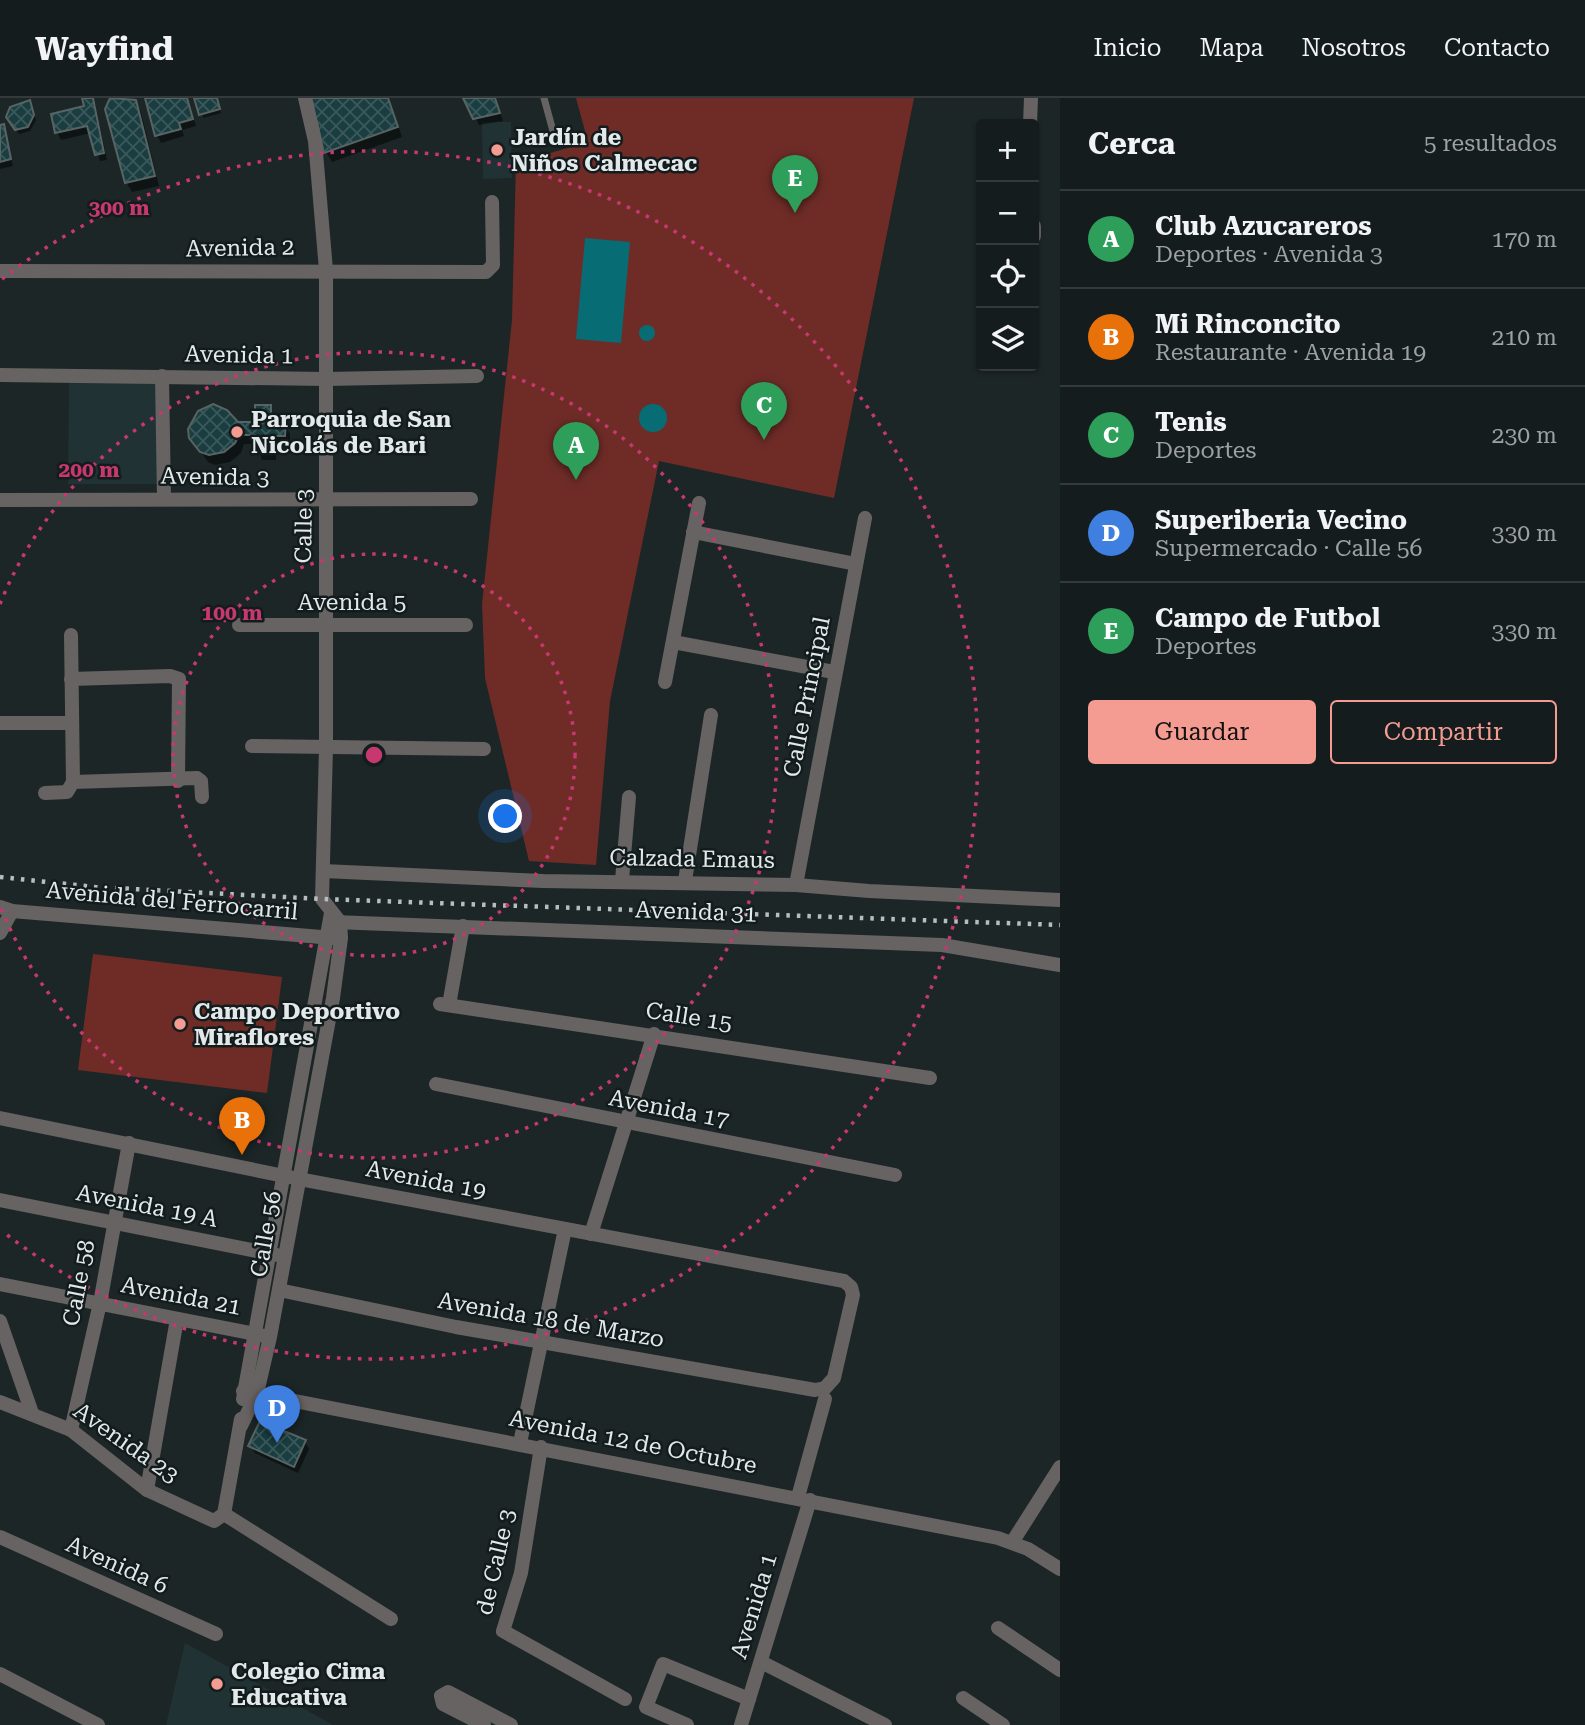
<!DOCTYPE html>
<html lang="es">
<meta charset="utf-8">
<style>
:root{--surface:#151c1d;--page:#1e2526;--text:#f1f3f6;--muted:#9da1a4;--line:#343a3b;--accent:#f59c92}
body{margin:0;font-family:"Roboto Serif",serif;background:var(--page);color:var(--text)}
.controls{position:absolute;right:21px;top:21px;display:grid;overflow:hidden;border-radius:7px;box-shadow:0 2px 5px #0004}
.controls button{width:63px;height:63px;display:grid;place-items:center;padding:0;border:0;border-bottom:2px solid var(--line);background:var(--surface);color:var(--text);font:35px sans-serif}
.you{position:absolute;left:506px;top:719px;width:24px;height:24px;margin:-18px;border:5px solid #fff;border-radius:50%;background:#1a73e8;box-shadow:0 0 0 10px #1a73e833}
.badge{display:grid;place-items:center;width:46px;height:46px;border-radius:50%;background:var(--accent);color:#fff;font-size:23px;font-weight:700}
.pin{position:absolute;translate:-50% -58px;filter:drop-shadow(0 2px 4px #0008)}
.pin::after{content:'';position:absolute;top:37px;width:24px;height:21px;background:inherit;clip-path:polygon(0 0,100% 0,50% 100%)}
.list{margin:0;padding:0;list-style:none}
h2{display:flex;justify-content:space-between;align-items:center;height:91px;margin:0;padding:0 28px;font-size:30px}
h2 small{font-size:23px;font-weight:400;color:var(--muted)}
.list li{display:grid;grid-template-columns:46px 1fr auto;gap:21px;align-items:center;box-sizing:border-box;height:98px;padding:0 28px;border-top:2px solid var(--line)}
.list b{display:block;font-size:26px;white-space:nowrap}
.list p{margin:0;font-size:23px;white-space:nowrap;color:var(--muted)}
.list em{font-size:23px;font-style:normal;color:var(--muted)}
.actions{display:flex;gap:14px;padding:21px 28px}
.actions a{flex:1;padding:16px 0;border:2px solid var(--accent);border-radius:7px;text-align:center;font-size:24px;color:var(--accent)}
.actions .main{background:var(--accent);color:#111}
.icon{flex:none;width:38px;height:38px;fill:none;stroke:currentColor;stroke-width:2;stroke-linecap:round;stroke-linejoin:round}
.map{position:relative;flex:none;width:1060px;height:1627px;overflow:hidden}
header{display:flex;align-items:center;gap:42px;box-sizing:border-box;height:98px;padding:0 35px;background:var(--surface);border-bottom:2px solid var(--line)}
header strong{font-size:33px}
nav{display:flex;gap:38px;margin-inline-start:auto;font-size:24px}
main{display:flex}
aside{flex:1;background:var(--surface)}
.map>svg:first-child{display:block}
.built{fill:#213234}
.green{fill:#6f2c27}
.water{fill:#076c74}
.shadow{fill:#0007}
.building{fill:url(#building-cross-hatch);stroke:#586364;stroke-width:2}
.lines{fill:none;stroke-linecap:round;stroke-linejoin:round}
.lane{stroke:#676362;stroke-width:7}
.street{stroke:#676362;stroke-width:14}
.rail{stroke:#b7bebf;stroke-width:4.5;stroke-dasharray:3.5 7;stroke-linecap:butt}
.ring{fill:none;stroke:#c73770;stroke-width:3.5;stroke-dasharray:3.5 7}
.poi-dot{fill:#f59c92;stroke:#131c1d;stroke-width:2.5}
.labels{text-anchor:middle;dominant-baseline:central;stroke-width:5;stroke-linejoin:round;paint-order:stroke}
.poi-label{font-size:23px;font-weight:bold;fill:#e3e9ea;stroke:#131c1d;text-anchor:start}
.street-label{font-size:23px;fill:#e3e9ea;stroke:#131c1d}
.centre{fill:#c73770;stroke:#131c1d;stroke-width:3.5}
.ring-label{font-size:21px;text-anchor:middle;font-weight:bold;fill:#c73770;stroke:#131c1d;stroke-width:5;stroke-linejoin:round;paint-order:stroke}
</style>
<header>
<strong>Wayfind</strong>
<nav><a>Inicio</a><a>Mapa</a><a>Nosotros</a><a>Contacto</a></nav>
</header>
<main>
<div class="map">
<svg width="1060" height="1627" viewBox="0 0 1060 1627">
<defs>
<pattern id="building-cross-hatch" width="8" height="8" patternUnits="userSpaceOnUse" patternTransform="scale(1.75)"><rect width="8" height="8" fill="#1a3d40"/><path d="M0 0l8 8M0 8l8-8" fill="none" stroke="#3b595c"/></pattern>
</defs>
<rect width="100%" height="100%" fill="#1c2627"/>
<g class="built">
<polygon points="482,24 511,24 512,80 483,81"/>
<polygon points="69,282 158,282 157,386 68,386"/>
<polygon points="185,1545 333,1627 166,1627"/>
</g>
<g class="green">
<polygon points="576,0 914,0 834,400 659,363 610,603 596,767 529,763 485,580 482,506 512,222 516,65 588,44"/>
<polygon points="93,856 282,879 267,995 78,972"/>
</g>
<g class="water">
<polygon points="585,140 630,144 621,245 576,241"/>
<circle cx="647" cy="235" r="8"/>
<circle cx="653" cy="320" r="14"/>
</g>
<g class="shadow">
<polygon points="84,0 94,0 107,62 100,63 91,35 61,42 57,34 86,9"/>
<polygon points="113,0 135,4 141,14 159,88 132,94 126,84 107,11"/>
<polygon points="151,0 187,0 196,28 182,32 184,38 161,45 157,37"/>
<polygon points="202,0 217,0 221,15 203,20"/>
<polygon points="313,0 389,0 402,39 332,64 326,54"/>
<polygon points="466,0 496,0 503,23 479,27"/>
<polygon points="32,9 36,22 30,33 19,36 8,19"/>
<polygon points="3,28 13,68 0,71 0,29"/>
<polygon points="270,309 276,326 285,326 290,336 290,348 276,348 276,362 262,362 257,346 244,346 241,355 230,364 215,367 208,364 191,339 192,322 199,314 237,326 257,326"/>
<polygon points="305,1344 309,1351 298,1375 255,1355 250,1348"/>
</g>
<g class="building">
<polygon points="82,0 93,0 104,55 95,57 87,28 55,35 51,16 84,8"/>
<polygon points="110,0 136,2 155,78 125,85 105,11"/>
<polygon points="145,0 187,0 193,21 179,25 181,31 155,38"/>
<polygon points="194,0 217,0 220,11 199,17"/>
<polygon points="311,0 388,0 398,29 324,55"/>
<polygon points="463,0 495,0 500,15 473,21"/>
<polygon points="30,2 34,17 28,29 15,32 6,19 10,9"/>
<polygon points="4,26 11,61 0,64 0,27"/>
<polygon points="213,306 227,312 238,324 255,324 255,307 271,307 271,324 286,324 285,338 271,338 271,353 255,353 255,337 239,337 235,345 224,354 209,357 200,354 189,340 188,331 198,313"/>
<polygon points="260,1323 306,1342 294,1369 248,1348"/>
</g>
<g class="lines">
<polyline class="lane" points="544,0 556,44"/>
<g class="street">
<polyline points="1030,26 1031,0"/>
<polyline points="1034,128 1034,138"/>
<polyline points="0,173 486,174 493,167 492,104"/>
<polyline points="0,277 327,281 477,278"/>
<polyline points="162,278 164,401"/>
<polyline points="0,402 471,401"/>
<polyline points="693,434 856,466"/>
<polyline points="239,527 466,527"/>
<polyline points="673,544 834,574"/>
<polyline points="71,581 170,578 179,581 178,683"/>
<polyline points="665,584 699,405"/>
<polyline points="0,625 72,625"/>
<polyline points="252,648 484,651"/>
<polyline points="73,684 197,680 201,683 202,699"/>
<polyline points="45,695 67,694 73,684 71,537"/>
<polyline points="323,773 543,783 796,787 869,793 1060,802"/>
<polyline points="622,782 629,699"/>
<polyline points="685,783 711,617"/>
<polyline points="796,787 865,420"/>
<polyline points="0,809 12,813 333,840"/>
<polyline points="334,824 942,847 1060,867"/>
<polyline points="0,835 12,813"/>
<polyline points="440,906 930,980"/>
<polyline points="449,907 463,828"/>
<polyline points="436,986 895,1077"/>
<polyline points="0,1020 299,1081 844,1183 851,1189 853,1197 834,1280 825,1290 815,1292 456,1229 279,1192"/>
<polyline points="0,1102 277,1157"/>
<polyline points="591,1136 654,936"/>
<polyline points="0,1186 265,1238"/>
<polyline points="0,1223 32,1315"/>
<polyline points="243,1293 998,1440 1028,1451 1060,1471"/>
<polyline points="243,1301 331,815"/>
<polyline points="0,1304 71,1332 147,1392 214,1423 224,1416"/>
<polyline points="241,1328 257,1295 270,1239 333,900 341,840 340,824 322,801 326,650 326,172 315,43 305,0"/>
<polyline points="71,1332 100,1205 129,1045"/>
<polyline points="520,1345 565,1131"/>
<polyline points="541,1349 521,1475 503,1533 625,1601"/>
<polyline points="147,1392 177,1221"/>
<polyline points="798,1399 825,1301"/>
<polyline points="224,1416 241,1321"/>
<polyline points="224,1416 391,1521"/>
<polyline points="0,1439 216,1536"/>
<polyline points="1013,1443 1060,1369"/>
<polyline points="998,1530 1060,1572"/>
<polyline points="761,1564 885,1627"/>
<polyline points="0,1576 98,1627"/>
<polyline points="963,1600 1003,1627"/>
<polyline points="484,1627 443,1606 441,1598 448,1594 511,1627"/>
<polyline points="687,1627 646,1609 663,1566 749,1601"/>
<polyline points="741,1627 810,1402"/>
</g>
<polyline class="rail" points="0,779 95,789 322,801 1060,827"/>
</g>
<g class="ring">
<circle cx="374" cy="657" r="201"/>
<path d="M0 506A403 403 0 1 1 0 808"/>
<path d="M2 181A604 604 0 1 1 2 1133"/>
</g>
<g class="poi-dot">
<circle cx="497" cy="52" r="7"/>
<circle cx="237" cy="334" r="7"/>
<circle cx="180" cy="926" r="7"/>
<circle cx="217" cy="1586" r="7"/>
</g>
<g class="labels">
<g class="poi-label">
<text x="511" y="39">Jardín de<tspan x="511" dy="26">Niños Calmecac</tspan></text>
<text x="251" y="321">Parroquia de San<tspan x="251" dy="26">Nicolás de Bari</tspan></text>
<text x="194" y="913">Campo Deportivo<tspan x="194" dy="26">Miraflores</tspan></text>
<text x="231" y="1573">Colegio Cima<tspan x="231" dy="26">Educativa</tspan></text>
</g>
<g class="street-label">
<text transform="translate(240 150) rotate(-1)">Avenida 2</text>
<text transform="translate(239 257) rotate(1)">Avenida 1</text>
<text transform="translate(215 379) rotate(1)">Avenida 3</text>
<text transform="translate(304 428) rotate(-89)">Calle 3</text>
<text x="352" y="504">Avenida 5</text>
<text transform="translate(807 599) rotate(-79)">Calle Principal</text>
<text transform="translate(692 761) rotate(1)">Calzada Emaus</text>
<text transform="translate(172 803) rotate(5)">Avenida del Ferrocarril</text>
<text transform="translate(696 814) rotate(2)">Avenida 31</text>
<text transform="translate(689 919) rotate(9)">Calle 15</text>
<text transform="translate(669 1011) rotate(11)">Avenida 17</text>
<text transform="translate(426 1082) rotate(11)">Avenida 19</text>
<text transform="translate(147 1108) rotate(11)">Avenida 19 A</text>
<text transform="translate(266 1136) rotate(-80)">Calle 56</text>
<text transform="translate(79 1185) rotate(-79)">Calle 58</text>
<text transform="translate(181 1198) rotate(11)">Avenida 21</text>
<text transform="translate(551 1222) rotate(10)">Avenida 18 de Marzo</text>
<text transform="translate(633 1344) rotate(11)">Avenida 12 de Octubre</text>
<text transform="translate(126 1345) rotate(35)">Avenida 23</text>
<text transform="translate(496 1464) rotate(-77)">de Calle 3</text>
<text transform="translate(117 1467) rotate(24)">Avenida 6</text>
<text transform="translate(754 1508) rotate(-73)">Avenida 1</text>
</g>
</g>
<circle cx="374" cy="657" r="10" class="centre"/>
<g class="ring-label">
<text x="119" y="117">300 m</text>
<text x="89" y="379">200 m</text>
<text x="232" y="522">100 m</text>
</g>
</svg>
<div class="controls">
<button>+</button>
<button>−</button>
<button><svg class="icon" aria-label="locate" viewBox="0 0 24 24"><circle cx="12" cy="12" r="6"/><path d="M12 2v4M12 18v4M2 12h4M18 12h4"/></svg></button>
<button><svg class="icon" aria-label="layers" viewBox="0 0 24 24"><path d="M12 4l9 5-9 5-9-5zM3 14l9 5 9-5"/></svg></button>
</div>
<div class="you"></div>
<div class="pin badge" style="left:576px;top:382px;background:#2e9e5b">A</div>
<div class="pin badge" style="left:242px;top:1057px;background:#e8710a">B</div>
<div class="pin badge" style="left:764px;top:342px;background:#2e9e5b">C</div>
<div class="pin badge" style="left:277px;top:1345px;background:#3f7fe0">D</div>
<div class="pin badge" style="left:795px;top:115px;background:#2e9e5b">E</div>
</div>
<aside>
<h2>Cerca<small>5 resultados</small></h2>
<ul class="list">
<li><span class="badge" style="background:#2e9e5b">A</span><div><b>Club Azucareros</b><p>Deportes · Avenida 3</p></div><em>170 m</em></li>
<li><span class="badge" style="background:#e8710a">B</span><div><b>Mi Rinconcito</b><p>Restaurante · Avenida 19</p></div><em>210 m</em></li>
<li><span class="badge" style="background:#2e9e5b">C</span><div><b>Tenis</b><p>Deportes</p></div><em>230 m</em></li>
<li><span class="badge" style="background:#3f7fe0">D</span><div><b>Superiberia Vecino</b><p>Supermercado · Calle 56</p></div><em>330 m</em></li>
<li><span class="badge" style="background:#2e9e5b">E</span><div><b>Campo de Futbol</b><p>Deportes</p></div><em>330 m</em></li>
</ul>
<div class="actions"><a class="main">Guardar</a><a>Compartir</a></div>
</aside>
</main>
